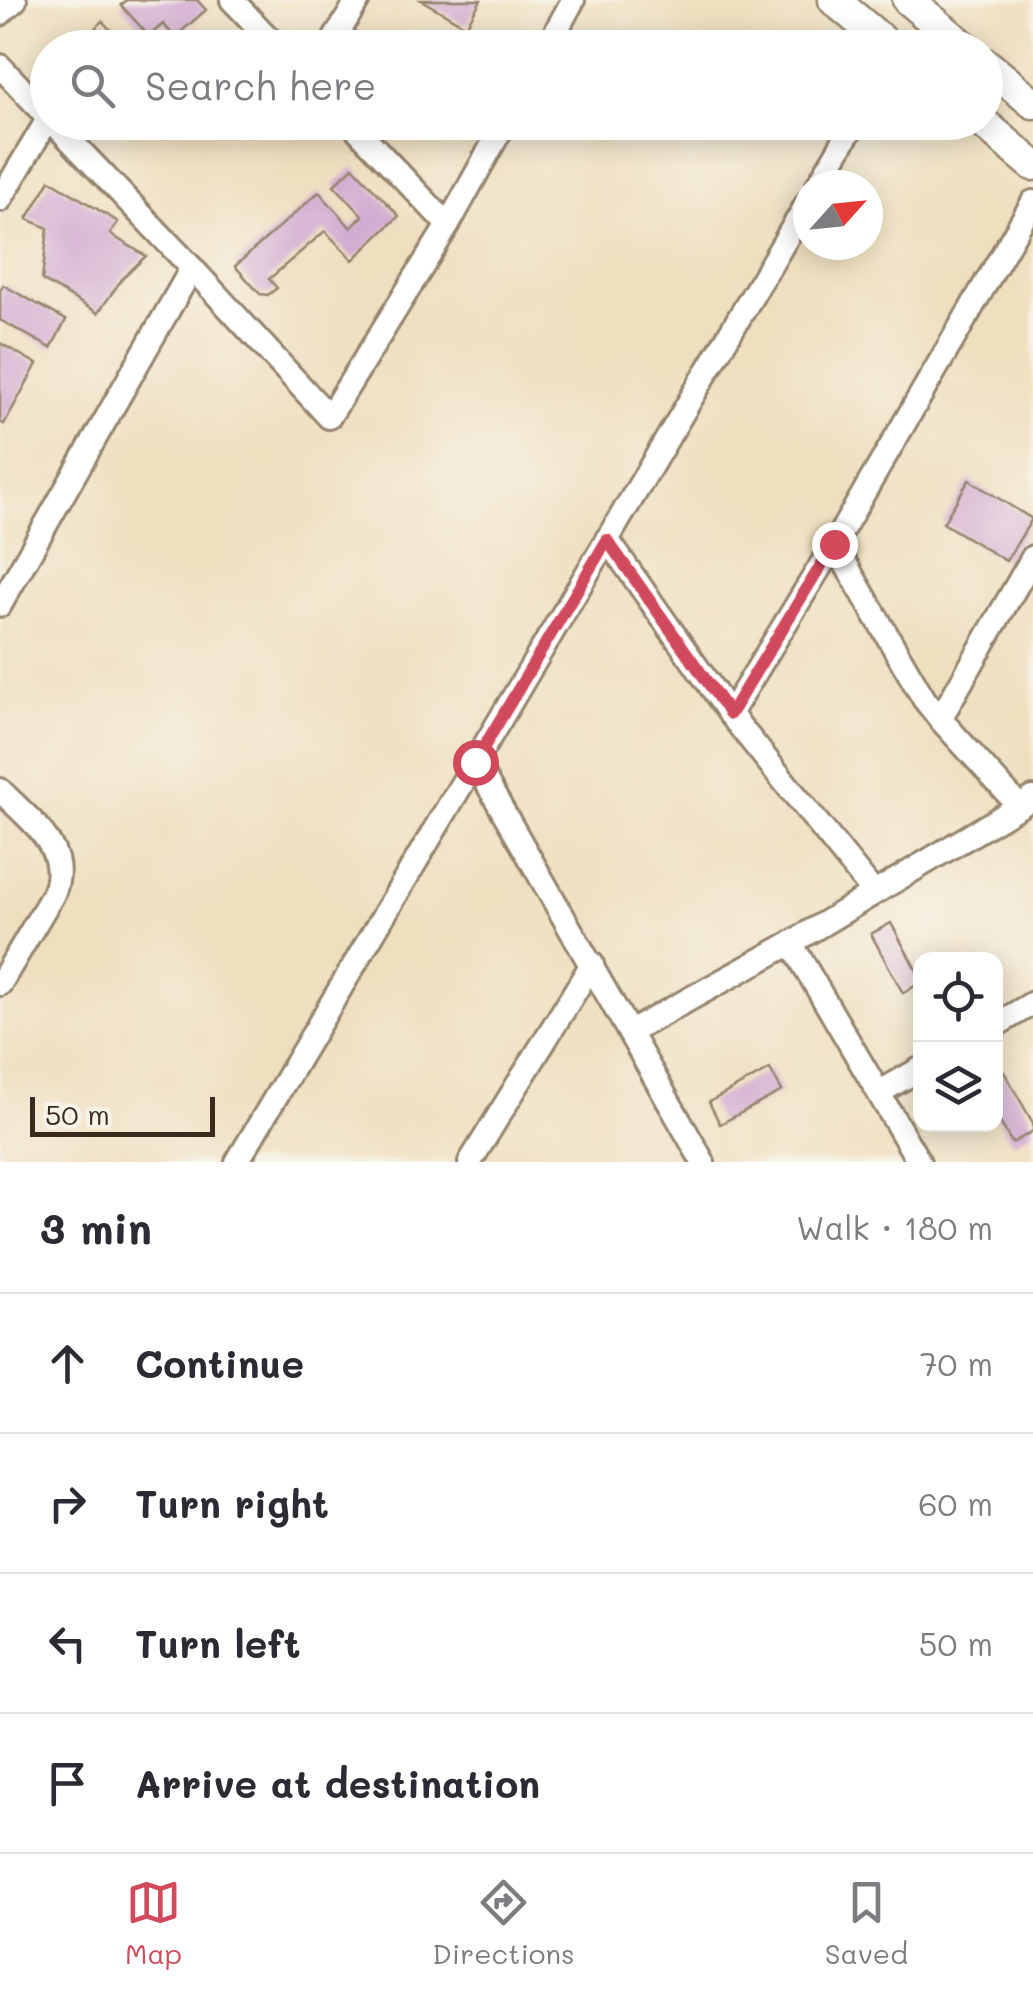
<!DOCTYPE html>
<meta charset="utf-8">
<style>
:root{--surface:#fff;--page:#f2f2f3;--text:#2b2b33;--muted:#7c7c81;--line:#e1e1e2;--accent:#d1495b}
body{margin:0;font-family:Mali,sans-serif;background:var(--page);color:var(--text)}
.controls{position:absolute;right:30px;bottom:30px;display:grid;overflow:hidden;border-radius:20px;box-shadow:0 5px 25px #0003}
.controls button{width:90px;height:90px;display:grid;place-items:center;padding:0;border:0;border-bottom:2px solid var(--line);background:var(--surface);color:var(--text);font:50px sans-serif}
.compass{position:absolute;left:793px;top:170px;width:90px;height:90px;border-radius:50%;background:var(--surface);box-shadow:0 5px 25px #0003;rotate:63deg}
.scale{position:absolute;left:30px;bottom:25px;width:185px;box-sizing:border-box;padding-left:10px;border:5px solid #3b2a1e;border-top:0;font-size:28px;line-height:35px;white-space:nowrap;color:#3b2a1e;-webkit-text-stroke:8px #f7f3e8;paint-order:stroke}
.stop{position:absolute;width:30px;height:30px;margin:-22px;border:8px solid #d1495b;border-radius:50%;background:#fff}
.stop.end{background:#d1495b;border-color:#fff;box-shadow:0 2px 10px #0008}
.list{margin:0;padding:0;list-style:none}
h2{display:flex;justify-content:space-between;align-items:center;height:130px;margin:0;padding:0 40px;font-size:42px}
h2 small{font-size:32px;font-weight:400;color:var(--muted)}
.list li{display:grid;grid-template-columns:65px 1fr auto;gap:30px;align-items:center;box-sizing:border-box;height:140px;padding:0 40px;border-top:2px solid var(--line)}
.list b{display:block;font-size:38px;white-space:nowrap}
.list em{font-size:32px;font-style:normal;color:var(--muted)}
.icon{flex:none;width:55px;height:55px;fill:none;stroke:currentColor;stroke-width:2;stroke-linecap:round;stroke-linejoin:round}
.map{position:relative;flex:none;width:1033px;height:1162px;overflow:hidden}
.search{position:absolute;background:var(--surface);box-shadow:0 5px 25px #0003;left:30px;right:30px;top:30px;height:110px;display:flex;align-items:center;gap:25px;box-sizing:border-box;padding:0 35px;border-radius:55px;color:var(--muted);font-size:38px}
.sheet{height:690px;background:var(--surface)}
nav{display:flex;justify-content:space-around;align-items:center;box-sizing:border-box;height:140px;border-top:2px solid var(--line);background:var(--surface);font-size:28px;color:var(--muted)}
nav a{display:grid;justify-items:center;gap:5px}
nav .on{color:var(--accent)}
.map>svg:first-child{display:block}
.building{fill:#d3acd2}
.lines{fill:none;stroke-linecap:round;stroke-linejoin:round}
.street-casing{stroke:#95846e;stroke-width:28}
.secondary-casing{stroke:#95846e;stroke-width:35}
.street{stroke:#fff;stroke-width:22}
.secondary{stroke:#fff;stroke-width:30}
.route{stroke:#d1495b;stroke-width:12}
</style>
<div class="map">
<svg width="1033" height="1162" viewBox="0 0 1033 1162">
<rect width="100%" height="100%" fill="#f7f3e8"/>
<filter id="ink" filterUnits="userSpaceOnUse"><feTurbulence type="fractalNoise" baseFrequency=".01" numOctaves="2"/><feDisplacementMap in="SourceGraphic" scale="20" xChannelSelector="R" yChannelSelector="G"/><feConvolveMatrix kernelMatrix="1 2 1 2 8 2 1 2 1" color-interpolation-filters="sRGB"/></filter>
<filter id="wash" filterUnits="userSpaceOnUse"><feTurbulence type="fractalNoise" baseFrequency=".0048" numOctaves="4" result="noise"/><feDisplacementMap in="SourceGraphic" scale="40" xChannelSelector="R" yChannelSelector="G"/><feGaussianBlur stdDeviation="2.25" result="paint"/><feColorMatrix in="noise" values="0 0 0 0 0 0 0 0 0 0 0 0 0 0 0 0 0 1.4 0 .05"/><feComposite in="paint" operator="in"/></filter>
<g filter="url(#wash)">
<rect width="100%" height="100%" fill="#efdfbf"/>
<g id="blocks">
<g class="building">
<polygon points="127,0 197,0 206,10 175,37 163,24 149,36 121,5"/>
<polygon points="421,0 481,0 466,26"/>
<polygon points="102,21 128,48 76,48"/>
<polygon points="353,167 399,216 353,260 325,231 269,279 277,288 268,295 260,294 235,266 319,192 351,228 363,216 334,185"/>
<polygon points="50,180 118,222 110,234 146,256 122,279 98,313 42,280 48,228 27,219"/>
<polygon points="3,285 66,320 51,348 0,320 0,291"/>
<polygon points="0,343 37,364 4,424 0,422"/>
<polygon points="969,480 1032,519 1006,561 943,523"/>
<polygon points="891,923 920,977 920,983 903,993 871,934"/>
<polygon points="770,1069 782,1091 720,1124 709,1102"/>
<polygon points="1004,1072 1033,1123 1033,1131 1012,1143 996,1115 996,1077"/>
</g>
</g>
</g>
<g filter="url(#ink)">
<use href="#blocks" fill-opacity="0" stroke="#95846e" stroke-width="2.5"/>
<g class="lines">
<defs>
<g id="street">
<polyline points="232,0 278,48"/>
<polyline points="0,14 15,0"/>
<polyline points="329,48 358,0"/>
<polyline points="547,48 573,0"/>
<polyline points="0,66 48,117"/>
<polyline points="53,122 192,268 329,417 448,225 505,122"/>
<polyline points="350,122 448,225"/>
<polyline points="818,185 855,122"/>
<polyline points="0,200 48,119"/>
<polyline points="607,539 730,714 874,893"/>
<polyline points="834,544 924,699 940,719"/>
<polyline points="0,605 192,268"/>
<polyline points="730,714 834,544 1033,202"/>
<polyline points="475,762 703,1162"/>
<path d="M0,790C29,820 74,850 52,896L0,984"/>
<polyline points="1019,806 940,719 1033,557"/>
<polyline points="791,943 919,1162"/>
<polyline points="996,1025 1033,1003"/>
<polyline points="630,1032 791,943 1033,798"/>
<polyline points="880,1092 920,1069"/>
<polyline points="237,1162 808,202"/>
<polyline points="470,1162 592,964"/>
</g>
<g id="secondary">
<polyline points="834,0 891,48"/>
<polyline points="908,0 966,48"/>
<polyline points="986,64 1033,103"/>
<polyline points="982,122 1033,165"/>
</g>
</defs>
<use href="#street" class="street-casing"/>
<use href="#secondary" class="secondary-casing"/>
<use href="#street" class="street"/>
<use href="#secondary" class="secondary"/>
</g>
</g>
<g class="lines" filter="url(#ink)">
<polyline class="route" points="475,762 607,540 730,714 834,544"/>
</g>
</svg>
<div class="controls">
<button><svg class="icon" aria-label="locate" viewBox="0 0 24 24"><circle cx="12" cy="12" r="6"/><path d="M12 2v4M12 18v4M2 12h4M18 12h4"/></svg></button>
<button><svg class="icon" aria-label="layers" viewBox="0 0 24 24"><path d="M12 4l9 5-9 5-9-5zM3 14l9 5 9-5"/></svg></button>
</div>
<svg class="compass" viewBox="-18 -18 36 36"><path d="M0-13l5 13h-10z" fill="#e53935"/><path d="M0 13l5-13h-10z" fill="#7c7c81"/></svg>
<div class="scale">50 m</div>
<div class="stop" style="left:475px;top:762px"></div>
<div class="stop end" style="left:834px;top:544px"></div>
<div class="search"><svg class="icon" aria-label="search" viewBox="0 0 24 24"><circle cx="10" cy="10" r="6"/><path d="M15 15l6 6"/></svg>Search here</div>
</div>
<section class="sheet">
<h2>3 min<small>Walk · 180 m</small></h2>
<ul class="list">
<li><svg class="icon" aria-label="ahead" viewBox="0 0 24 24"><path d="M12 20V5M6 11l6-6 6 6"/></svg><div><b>Continue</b></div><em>70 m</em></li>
<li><svg class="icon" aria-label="right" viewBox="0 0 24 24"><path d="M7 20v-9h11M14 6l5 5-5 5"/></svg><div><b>Turn right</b></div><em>60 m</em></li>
<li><svg class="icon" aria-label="left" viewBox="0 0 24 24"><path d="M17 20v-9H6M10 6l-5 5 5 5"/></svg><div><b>Turn left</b></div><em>50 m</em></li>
<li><svg class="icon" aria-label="arrive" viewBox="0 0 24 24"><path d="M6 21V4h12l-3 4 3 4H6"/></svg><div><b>Arrive at destination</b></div></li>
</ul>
</section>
<nav>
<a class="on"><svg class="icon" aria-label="map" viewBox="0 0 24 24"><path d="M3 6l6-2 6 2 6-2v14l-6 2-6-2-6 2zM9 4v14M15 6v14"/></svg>Map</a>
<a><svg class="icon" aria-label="directions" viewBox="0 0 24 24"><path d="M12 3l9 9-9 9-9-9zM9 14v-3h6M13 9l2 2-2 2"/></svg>Directions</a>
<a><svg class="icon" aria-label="saved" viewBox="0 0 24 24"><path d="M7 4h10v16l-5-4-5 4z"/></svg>Saved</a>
</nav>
